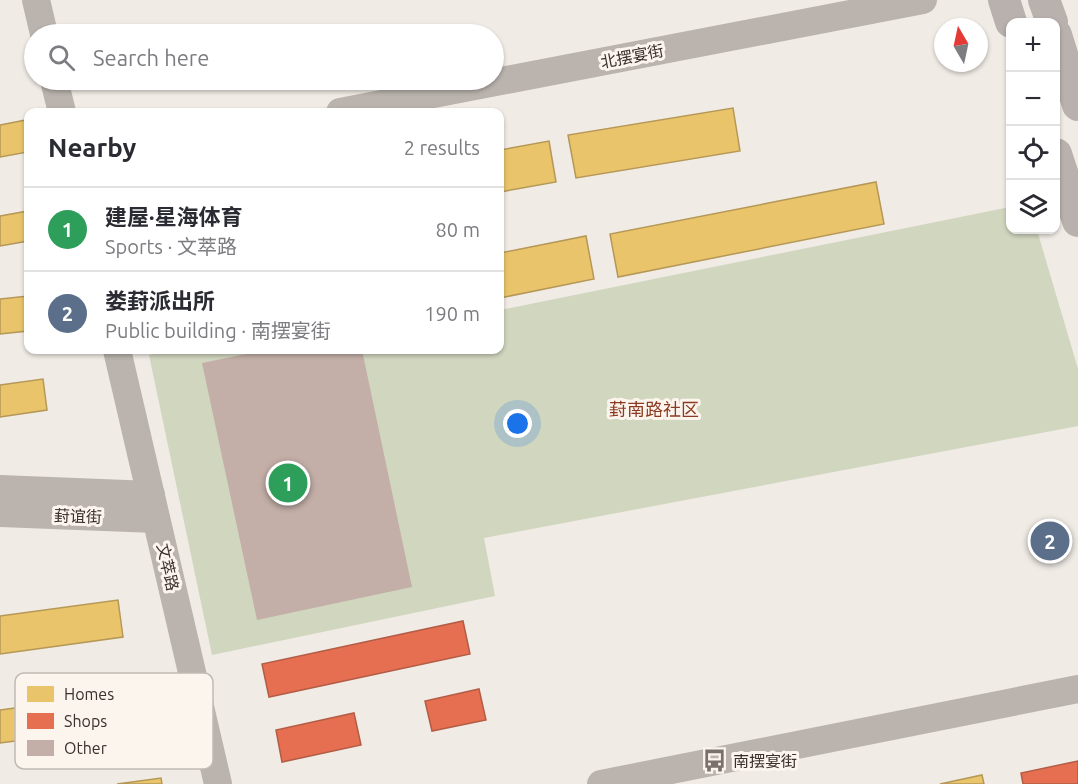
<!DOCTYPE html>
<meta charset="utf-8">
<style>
:root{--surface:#fff;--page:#f7f7f7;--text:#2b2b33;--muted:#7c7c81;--line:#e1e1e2;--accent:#7a716c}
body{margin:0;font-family:Ubuntu,"Noto Sans SC",sans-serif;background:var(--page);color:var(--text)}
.controls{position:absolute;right:18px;top:18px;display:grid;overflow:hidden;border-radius:12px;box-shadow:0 2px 4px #0004}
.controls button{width:54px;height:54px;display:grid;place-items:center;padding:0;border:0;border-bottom:2px solid var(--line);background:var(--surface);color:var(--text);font:30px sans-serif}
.compass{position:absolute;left:934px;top:18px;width:54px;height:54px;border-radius:50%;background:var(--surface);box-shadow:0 2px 4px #0004;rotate:351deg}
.you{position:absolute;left:518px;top:424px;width:21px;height:21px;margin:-15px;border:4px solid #fff;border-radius:50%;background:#1a73e8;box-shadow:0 0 0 9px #1a73e833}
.badge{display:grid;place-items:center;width:39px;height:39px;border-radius:50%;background:var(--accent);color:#fff;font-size:20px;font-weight:700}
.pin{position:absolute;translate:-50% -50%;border:3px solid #fff;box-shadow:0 2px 6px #0006}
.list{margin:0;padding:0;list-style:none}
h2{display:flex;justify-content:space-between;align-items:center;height:78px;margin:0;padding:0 24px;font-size:26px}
h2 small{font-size:20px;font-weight:400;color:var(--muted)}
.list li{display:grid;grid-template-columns:39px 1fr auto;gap:18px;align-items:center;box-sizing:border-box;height:84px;padding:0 24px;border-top:2px solid var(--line)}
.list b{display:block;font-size:22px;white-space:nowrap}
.list p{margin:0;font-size:20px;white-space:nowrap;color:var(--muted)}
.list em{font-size:20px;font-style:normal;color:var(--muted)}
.icon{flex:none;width:33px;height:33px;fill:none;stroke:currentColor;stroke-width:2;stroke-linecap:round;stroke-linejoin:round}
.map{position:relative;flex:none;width:1078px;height:784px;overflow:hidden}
.search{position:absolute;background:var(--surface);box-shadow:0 2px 4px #0004;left:24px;top:24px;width:480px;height:66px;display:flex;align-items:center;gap:15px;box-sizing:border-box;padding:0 21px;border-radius:33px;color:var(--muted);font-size:22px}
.panel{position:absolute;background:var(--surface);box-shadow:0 2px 4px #0004;left:24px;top:108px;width:480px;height:246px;border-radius:12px}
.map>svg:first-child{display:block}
.green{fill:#d1d6bf}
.homes{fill:#e9c46a;stroke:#b59857;stroke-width:1.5}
.shops{fill:#e76f51;stroke:#b35c46;stroke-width:1.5}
.building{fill:#c3afa7}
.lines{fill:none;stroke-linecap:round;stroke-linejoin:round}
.secondary{stroke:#bab3ae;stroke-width:28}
.primary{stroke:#b8b1ad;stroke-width:32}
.labels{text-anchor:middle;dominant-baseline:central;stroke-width:6;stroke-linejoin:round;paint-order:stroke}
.street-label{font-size:16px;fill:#3b302b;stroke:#fbf5ee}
.poi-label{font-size:16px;fill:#3b302b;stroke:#fbf5ee;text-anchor:start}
.neighbourhood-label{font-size:18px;fill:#8c3b22;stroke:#fbf5ee}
.key{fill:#fbf5ee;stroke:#c1bab4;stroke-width:1.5}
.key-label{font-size:16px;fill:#3b302b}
</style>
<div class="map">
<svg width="1078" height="784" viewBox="0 0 1078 784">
<rect width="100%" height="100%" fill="#f0ebe5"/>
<polygon class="green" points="1010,207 1010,230 1037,230 1078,369 1078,426 484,538 495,596 212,655 149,355 179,350 500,350 500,310"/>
<g class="homes">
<polygon points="733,108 740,151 576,178 568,135"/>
<polygon points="26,120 28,152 0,157 0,125"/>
<polygon points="549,141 556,182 500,192 500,150"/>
<polygon points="876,182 884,224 618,277 610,234"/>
<polygon points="28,211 28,241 0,246 0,216"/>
<polygon points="586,236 594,279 500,298 500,253"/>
<polygon points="28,296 28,331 0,334 0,299"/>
<polygon points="43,379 47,410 0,417 0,385"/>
<polygon points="118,600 123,637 0,654 0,616"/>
<polygon points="141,691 146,724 0,743 0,710"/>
<polygon points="982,775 984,784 940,784"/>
<polygon points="161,778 162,784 117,784"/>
</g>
<g class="shops">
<polygon points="463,621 470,654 269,697 262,664"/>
<polygon points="479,689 486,720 432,731 425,701"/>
<polygon points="354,713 361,745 282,762 276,730"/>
<polygon points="1078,761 1078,784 1023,784 1021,773"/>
</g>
<polygon class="building" points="266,350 362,350 412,587 257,620 202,363"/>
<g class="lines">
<g class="secondary">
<polyline points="36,0 44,34"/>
<polyline points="54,80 62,112"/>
<polyline points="340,112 923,0"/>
<polyline points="117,350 218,784"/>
<polyline points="0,489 151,495"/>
<polyline points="0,513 156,519"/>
<polyline points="601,784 1078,689"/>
</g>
<g class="primary">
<polyline points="1004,0 1011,22"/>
<polyline points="1044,0 1052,22"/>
<polyline points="1056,35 1078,105"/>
<polyline points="1056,154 1078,221"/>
</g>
</g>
<defs>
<symbol id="bus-bare" viewBox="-9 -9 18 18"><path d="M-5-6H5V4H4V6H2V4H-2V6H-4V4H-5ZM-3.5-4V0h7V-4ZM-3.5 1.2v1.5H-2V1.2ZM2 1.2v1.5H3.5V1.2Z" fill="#7a716c" stroke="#fbf5ee" stroke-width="2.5" paint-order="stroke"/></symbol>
</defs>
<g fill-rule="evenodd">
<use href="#bus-bare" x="698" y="744" width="33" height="33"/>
</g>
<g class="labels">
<g class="street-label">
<text transform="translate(632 56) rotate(-11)">北摆宴街</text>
<text transform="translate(78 516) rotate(2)">葑谊街</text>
<text transform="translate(168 567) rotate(77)">文萃路</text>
</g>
<g class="poi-label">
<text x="733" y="761">南摆宴街</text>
</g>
<g class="neighbourhood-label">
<text x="654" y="409">葑南路社区</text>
</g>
</g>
<rect x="15" y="673" width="198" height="96" rx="9" class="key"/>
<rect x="27" y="686" width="27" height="16" fill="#e9c46a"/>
<rect x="27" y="713" width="27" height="16" fill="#e76f51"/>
<rect x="27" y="740" width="27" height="16" fill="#c3afa7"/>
<g class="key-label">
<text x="64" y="700">Homes</text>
<text x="64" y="727">Shops</text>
<text x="64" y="754">Other</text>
</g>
</svg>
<div class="controls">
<button>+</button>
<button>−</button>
<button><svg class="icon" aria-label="locate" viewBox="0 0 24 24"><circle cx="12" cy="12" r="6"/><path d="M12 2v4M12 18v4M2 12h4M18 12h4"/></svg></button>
<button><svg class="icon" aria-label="layers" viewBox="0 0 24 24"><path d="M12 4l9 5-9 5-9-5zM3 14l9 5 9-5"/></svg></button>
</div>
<svg class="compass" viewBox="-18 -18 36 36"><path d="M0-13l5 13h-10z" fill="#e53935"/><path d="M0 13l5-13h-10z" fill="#7c7c81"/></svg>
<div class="you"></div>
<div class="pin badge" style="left:288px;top:483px;background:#2e9e5b">1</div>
<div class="pin badge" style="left:1050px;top:541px;background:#5c6f8a">2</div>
<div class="search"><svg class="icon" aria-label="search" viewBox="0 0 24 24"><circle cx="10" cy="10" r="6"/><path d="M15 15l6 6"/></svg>Search here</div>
<section class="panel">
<h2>Nearby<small>2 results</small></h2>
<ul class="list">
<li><span class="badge" style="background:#2e9e5b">1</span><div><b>建屋·星海体育</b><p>Sports · 文萃路</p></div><em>80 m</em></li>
<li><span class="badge" style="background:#5c6f8a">2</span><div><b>娄葑派出所</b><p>Public building · 南摆宴街</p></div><em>190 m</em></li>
</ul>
</section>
</div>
